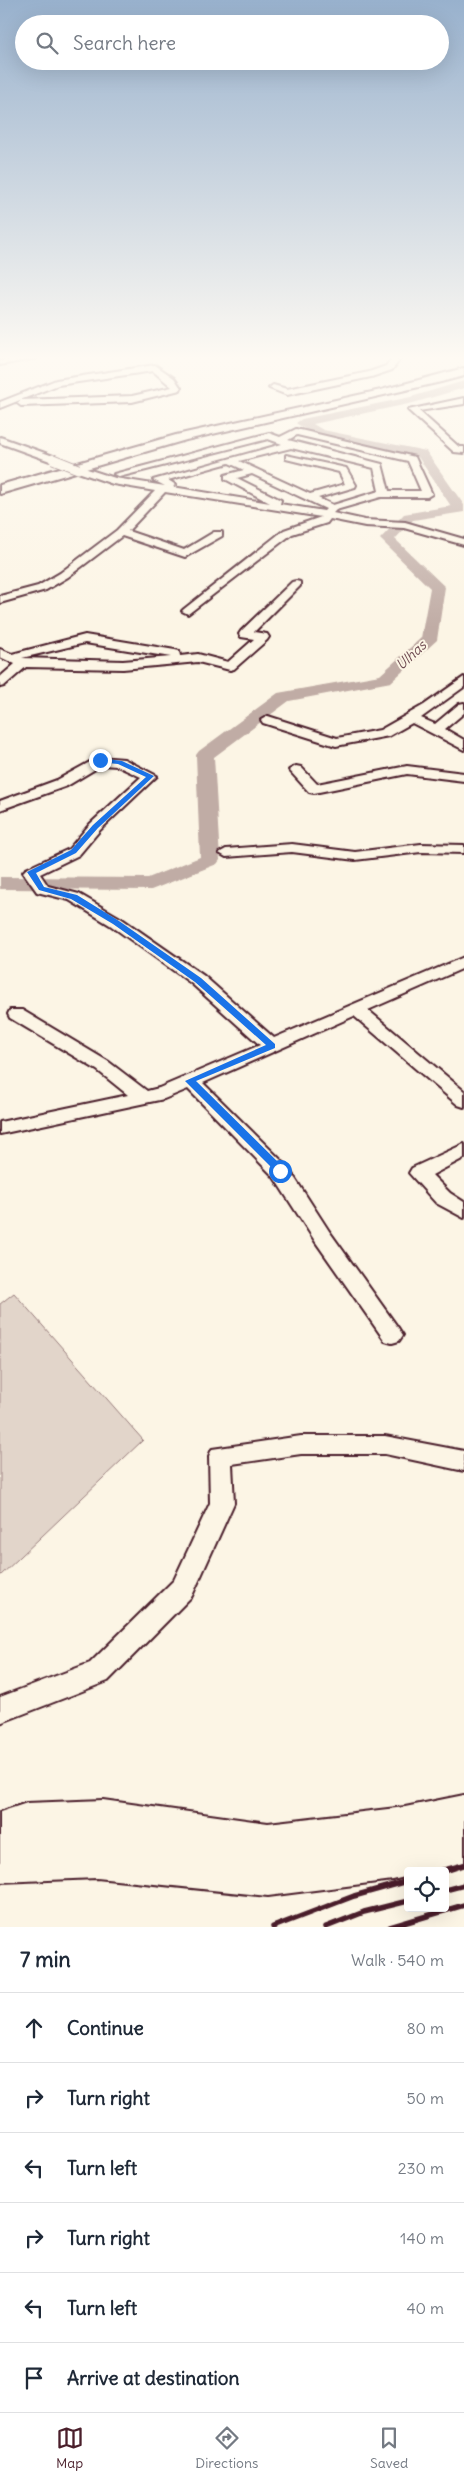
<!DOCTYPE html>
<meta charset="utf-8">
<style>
:root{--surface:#fff;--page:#f2f2f3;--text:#1f2937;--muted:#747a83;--line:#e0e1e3;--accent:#4a1f2b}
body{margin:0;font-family:Delius,sans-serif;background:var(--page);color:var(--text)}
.controls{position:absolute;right:15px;bottom:15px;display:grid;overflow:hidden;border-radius:5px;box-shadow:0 5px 20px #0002}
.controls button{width:45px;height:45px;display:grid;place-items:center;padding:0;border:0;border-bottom:1px solid var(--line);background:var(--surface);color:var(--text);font:25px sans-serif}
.stop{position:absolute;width:15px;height:15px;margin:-11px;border:4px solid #1a73e8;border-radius:50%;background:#fff}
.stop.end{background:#1a73e8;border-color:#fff;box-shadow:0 1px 5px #0008}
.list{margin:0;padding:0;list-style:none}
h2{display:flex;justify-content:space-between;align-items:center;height:65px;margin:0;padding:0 20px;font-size:21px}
h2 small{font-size:16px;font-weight:400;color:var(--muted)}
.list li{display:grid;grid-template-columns:32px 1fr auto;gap:15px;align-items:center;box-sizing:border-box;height:70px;padding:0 20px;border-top:1px solid var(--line)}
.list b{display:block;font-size:19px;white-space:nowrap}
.list em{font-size:16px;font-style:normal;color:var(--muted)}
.icon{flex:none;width:28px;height:28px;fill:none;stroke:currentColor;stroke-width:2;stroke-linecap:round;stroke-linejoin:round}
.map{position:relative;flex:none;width:464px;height:1927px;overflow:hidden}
.search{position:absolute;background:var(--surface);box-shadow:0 5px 20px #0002;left:15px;right:15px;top:15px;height:55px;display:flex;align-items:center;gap:12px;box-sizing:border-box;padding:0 18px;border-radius:28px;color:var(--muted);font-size:19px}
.sheet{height:485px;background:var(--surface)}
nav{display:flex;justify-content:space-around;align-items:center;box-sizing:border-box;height:70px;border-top:1px solid var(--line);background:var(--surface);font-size:14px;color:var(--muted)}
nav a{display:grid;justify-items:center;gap:2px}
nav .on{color:var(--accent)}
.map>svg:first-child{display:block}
.green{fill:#e2d5ca;stroke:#967a7a}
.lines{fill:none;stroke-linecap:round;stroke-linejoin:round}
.river{fill:#c0aca5;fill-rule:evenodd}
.minor-casing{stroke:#4a1f2b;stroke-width:4}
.highway-casing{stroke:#4a1f2b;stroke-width:4}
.minor{fill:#fcf5e5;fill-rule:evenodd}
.highway{fill:#fcf5e5;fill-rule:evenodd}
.rail{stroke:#4a1f2b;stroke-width:5.5}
.minor-bridge-casing{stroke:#4a1f2b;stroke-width:11;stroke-linecap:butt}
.minor-bridge{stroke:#fcf5e5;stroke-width:9}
.route{fill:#1a73e8}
.labels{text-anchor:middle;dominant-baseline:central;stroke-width:4;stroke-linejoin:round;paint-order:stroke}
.far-water-label{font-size:14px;font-style:italic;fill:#6d4950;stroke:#fcf5e5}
</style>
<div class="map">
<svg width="464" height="1927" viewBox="0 0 464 1927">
<rect width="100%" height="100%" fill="#fcf5e5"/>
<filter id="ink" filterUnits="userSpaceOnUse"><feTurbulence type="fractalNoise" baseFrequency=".02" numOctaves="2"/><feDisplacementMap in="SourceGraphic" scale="10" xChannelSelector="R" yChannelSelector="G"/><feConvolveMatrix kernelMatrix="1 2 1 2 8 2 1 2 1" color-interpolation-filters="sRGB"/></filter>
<g filter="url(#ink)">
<polygon class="green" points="14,1293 143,1440 0,1576 0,1304"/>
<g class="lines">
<polygon class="river" points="464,381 464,388 413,403 313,424 323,430 426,451 464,505 464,512 413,520 395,539 445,587 437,640 391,682 289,701 214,757 220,860 217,864 151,890 0,889 0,877 148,878 200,857 196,755 199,751 278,693 380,675 421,638 430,588 380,539 404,514 451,506 418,457 315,436 296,423 302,419 411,397"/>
<defs>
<g id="minor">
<polygon points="14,358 38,358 0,365 0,361"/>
<polygon points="392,358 401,358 392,370 371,377 287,395 269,388 273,385 287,389 369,372 386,366"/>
<polygon points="155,365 174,378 181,388 180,390 132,402 21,406 17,403 21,400 132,396 172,387 153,371 58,385 0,408 0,402 56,380"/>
<polygon points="464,398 464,404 419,411 459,447 464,447 464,453 454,452 408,410"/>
<path d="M296,429L415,457L432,494L427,497H381L336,510L333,513L365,520L405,522L464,539V545L404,528L365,526L330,519L327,523L292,534L188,614L182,611L184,609L284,530L321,517L165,492L128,531L184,550L214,532H222V536L185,557L122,536L68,577L46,590L0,603V596L38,586L60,573L117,530L155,491L113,484L75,471V467H81L115,478L165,486L153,480L282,444L268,439L119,477L114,474L269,433L280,437ZM297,435L408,461L421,491H389L382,464L288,440ZM291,448L374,468L379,491L333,505L318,498L355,487L356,485L346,468L286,455V459L339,472L345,484L310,494L239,461ZM229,463L244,470L225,475V479L270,503L173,487L176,485L168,480ZM252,474L326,509L324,511L280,504L281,500L237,478Z"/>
<polygon points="0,437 56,457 58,459 50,461 0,443"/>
<path d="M296,581L300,582V586L254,632L267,634L269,637L267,640L234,669L230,670L198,662L123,669L26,667L4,686L0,687V677L15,664L0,657V649L12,654L85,635L175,650L179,651L180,656L198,654L228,662L254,639L241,637L239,634L241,631L292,582ZM85,643L171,657L123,661L22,658Z"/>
<polygon points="464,677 464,687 421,718 435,724 459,704 464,703 464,713 445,729 464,740 464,750 412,723 389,736 336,746 263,723 261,720 268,716 337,738 380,730 424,705"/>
<polygon points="99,757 124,759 157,776 100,830 79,855 40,874 48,886 79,894 122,919 204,976 274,1038 464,957 464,968 368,1010 464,1091 464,1107 458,1105 354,1016 203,1083 287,1166 329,1231 399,1329 403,1335 399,1341 392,1343 385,1341 315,1241 273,1176 188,1089 164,1099 0,1134 0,1122 128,1095 97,1070 10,1018 8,1014 10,1010 22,1010 109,1062 147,1091 159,1088 260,1045 192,984 110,925 69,900 37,892 23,872 26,869 69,849 90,824 141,777 117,766 102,765 67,786 0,810 0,801 57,780"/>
<polygon points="296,766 301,767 317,784 407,766 464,773 464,781 407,774 314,793 309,792 289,770"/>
<polygon points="292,844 355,852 421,844 464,845 464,853 421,852 355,860 292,852 226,857 219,853 226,849"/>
<polygon points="464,1144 464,1158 432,1175 450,1193 464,1202 464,1218 436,1203 409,1173 412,1168"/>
<polygon points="301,1436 385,1436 464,1451 464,1471 385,1454 301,1454 232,1464 234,1503 192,1596 108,1681 0,1723 0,1697 90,1663 174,1580 210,1503 209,1456 212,1449"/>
</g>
<g id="highway">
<polygon points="464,368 464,376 441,382 186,440 0,494 0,485 176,435 381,390"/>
<polygon points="464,1795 464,1862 429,1871 408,1871 408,1876 393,1880 268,1896 97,1878 0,1882 0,1812 27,1803 103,1800 268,1823 405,1807"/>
</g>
</defs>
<use href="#minor" class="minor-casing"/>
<use href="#highway" class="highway-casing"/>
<use href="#minor" class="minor"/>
<use href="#highway" class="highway"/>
<g class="rail">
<polyline points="445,1871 464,1865"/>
<polyline points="445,1890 464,1885"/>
<polyline points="273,1927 354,1896 408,1881"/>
<polyline points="326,1927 364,1912 408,1901"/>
<polyline points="390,1927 464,1905"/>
</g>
<defs>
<polyline id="minor-bridge" points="53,459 78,469"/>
</defs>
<use href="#minor-bridge" class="minor-bridge-casing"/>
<use href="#minor-bridge" class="minor-bridge"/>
</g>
</g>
<linearGradient id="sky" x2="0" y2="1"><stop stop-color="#98b1cd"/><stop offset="0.57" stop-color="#fefaf3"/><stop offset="1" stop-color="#fefaf3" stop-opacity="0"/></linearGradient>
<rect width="464" height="628" fill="url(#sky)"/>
<polygon class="route" points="100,758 122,761 154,776 98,828 76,853 36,873 44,887 77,895 119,921 201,978 275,1044 275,1048 196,1081 284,1168 284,1173 277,1173 185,1081 266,1045 195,982 113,924 71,899 39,890 27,872 71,850 93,825 146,777 118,764 97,762"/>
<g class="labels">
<g class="far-water-label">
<text transform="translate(411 655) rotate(-43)">Ulhas</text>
</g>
</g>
</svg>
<div class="controls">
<button><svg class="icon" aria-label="locate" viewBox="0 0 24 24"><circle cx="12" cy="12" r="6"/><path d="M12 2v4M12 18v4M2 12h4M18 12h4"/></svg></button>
</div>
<div class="stop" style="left:280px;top:1171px"></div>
<div class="stop end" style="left:100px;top:760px"></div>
<div class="search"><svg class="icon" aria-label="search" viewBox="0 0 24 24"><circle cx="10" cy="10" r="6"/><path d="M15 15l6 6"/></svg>Search here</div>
</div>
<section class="sheet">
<h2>7 min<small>Walk · 540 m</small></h2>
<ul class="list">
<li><svg class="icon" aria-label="ahead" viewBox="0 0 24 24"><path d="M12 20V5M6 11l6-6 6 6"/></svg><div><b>Continue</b></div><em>80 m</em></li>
<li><svg class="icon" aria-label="right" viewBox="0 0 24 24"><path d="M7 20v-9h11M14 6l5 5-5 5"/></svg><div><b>Turn right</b></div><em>50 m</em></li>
<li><svg class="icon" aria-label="left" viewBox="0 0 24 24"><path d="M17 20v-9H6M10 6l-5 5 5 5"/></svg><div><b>Turn left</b></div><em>230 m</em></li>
<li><svg class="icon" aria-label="right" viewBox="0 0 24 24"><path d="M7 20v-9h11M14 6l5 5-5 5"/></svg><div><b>Turn right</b></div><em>140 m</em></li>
<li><svg class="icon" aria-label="left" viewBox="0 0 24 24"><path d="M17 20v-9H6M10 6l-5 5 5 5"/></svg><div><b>Turn left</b></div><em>40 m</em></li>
<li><svg class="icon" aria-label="arrive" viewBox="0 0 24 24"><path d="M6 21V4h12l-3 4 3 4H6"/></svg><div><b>Arrive at destination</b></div></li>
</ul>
</section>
<nav>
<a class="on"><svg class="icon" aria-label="map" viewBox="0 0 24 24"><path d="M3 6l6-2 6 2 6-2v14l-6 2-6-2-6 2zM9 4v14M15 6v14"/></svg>Map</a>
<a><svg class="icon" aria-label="directions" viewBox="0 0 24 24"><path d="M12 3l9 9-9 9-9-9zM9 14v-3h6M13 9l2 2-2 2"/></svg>Directions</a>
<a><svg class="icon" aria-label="saved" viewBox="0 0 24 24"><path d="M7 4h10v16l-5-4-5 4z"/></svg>Saved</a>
</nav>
